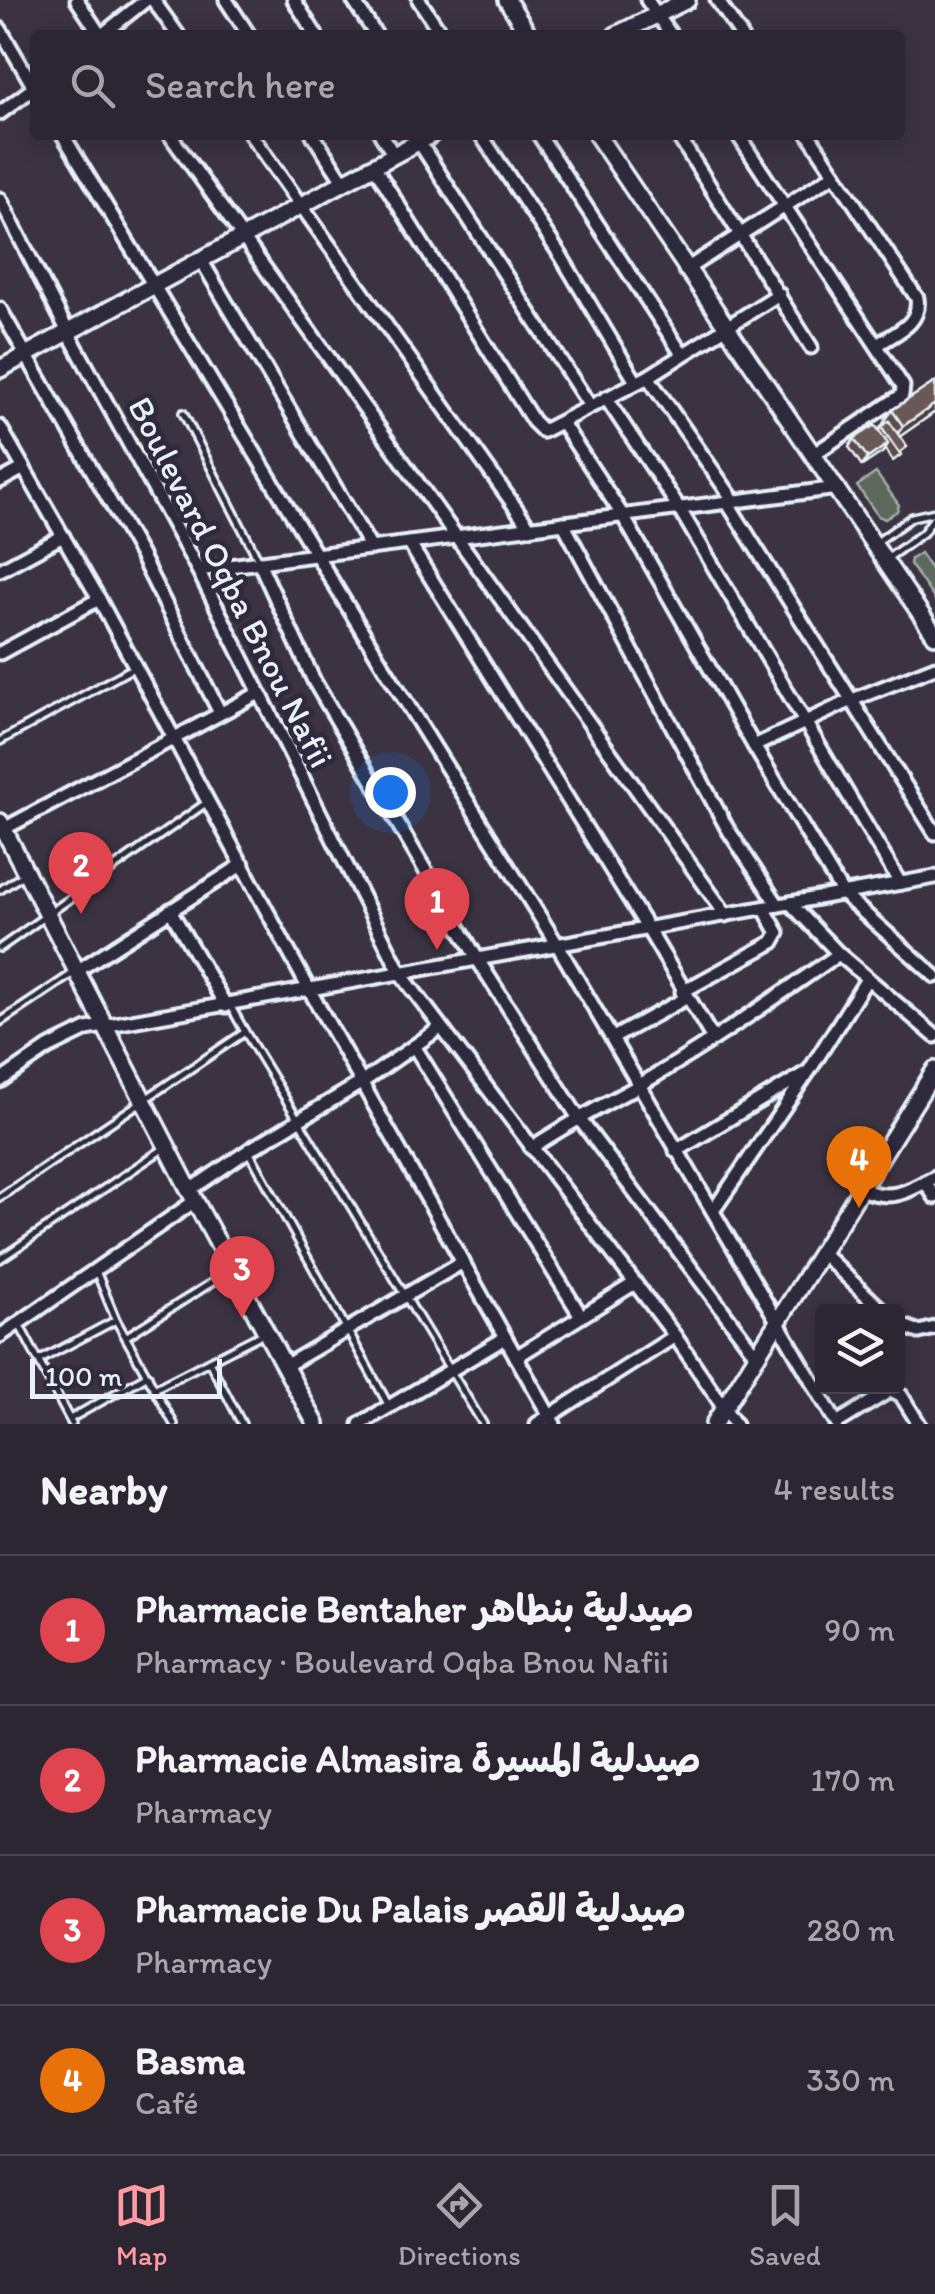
<!DOCTYPE html>
<meta charset="utf-8">
<style>
:root{--surface:#2c2632;--page:#38323e;--text:#f1f3f6;--muted:#a6a5ac;--line:#48434d;--accent:#ff9aa2}
body{margin:0;font-family:Itim,"Playpen Sans Arabic",sans-serif;background:var(--page);color:var(--text)}
.controls{position:absolute;right:30px;bottom:30px;display:grid;overflow:hidden;border-radius:10px;box-shadow:0 5px 25px #0003}
.controls button{width:90px;height:90px;display:grid;place-items:center;padding:0;border:0;border-bottom:2px solid var(--line);background:var(--surface);color:var(--text);font:50px sans-serif}
.scale{position:absolute;left:30px;bottom:25px;width:192px;box-sizing:border-box;padding-left:10px;border:5px solid #e8f1f8;border-top:0;font-size:28px;line-height:35px;white-space:nowrap;color:#e8f1f8;-webkit-text-stroke:8px #2f2a3d;paint-order:stroke}
.you{position:absolute;left:390px;top:792px;width:35px;height:35px;margin:-25px;border:8px solid #fff;border-radius:50%;background:#1a73e8;box-shadow:0 0 0 15px #1a73e833}
.badge{display:grid;place-items:center;width:65px;height:65px;border-radius:50%;background:var(--accent);color:#fff;font-size:32px;font-weight:700}
.pin{position:absolute;translate:-50% -82px;filter:drop-shadow(0 2px 5px #0008)}
.pin::after{content:'';position:absolute;top:52px;width:35px;height:30px;background:inherit;clip-path:polygon(0 0,100% 0,50% 100%)}
.list{margin:0;padding:0;list-style:none}
h2{display:flex;justify-content:space-between;align-items:center;height:130px;margin:0;padding:0 40px;font-size:42px}
h2 small{font-size:32px;font-weight:400;color:var(--muted)}
.list li{display:grid;grid-template-columns:65px 1fr auto;gap:30px;align-items:center;box-sizing:border-box;height:150px;padding:0 40px;border-top:2px solid var(--line)}
.list b{display:block;font-size:38px;white-space:nowrap}
.list p{margin:0;font-size:32px;white-space:nowrap;color:var(--muted)}
.list em{font-size:32px;font-style:normal;color:var(--muted)}
.icon{flex:none;width:55px;height:55px;fill:none;stroke:currentColor;stroke-width:2;stroke-linecap:round;stroke-linejoin:round}
.map{position:relative;flex:none;width:935px;height:1424px;overflow:hidden}
.search{position:absolute;background:var(--surface);box-shadow:0 5px 25px #0003;left:30px;right:30px;top:30px;height:110px;display:flex;align-items:center;gap:25px;box-sizing:border-box;padding:0 35px;border-radius:10px;color:var(--muted);font-size:38px}
.sheet{height:730px;background:var(--surface)}
nav{display:flex;justify-content:space-around;align-items:center;box-sizing:border-box;height:140px;border-top:2px solid var(--line);background:var(--surface);font-size:28px;color:var(--muted)}
nav a{display:grid;justify-items:center;gap:5px}
nav .on{color:var(--accent)}
.map>svg:first-child{display:block}
.green{fill:#5d675c;stroke:#a2acaa;stroke-width:2.5}
.lines{fill:none;stroke-linecap:round;stroke-linejoin:round}
.lane-casing{stroke:#e8f1f8;stroke-width:12}
.street-casing{stroke:#e8f1f8;stroke-width:19}
.secondary-casing{stroke:#e8f1f8;stroke-width:22}
.lane{stroke:#2f2a3d;stroke-width:5}
.street{stroke:#2f2a3d;stroke-width:11}
.secondary{stroke:#2f2a3d;stroke-width:15}
.wall{fill:#5b4d4b;stroke:#e8f1f8;stroke-width:2.5}
.shaded-wall{fill:#4a3e3d;stroke:#e8f1f8;stroke-width:2.5}
.building{fill:#6a5957;stroke:#e8f1f8;stroke-width:2.5}
.labels{text-anchor:middle;dominant-baseline:central;stroke-width:10;stroke-linejoin:round;paint-order:stroke}
.street-label{font-size:35px;fill:#e8f1f8;stroke:#2f2a3d}
</style>
<div class="map">
<svg width="935" height="1424" viewBox="0 0 935 1424">
<rect width="100%" height="100%" fill="#3b3342"/>
<filter id="ink" filterUnits="userSpaceOnUse"><feTurbulence type="fractalNoise" baseFrequency=".01" numOctaves="2"/><feDisplacementMap in="SourceGraphic" scale="20" xChannelSelector="R" yChannelSelector="G"/><feConvolveMatrix kernelMatrix="1 2 1 2 8 2 1 2 1" color-interpolation-filters="sRGB"/></filter>
<g filter="url(#ink)">
<g class="green">
<polygon points="876,473 899,505 897,511 885,519 878,516 857,486"/>
<polygon points="920,553 935,575 935,600 910,564 911,559"/>
</g>
<g class="lines">
<defs>
<g id="lane">
<polyline points="183,413 259,561"/>
<polyline points="877,542 912,517 935,512"/>
<polyline points="888,558 923,533 935,516"/>
<polyline points="0,741 133,668"/>
<polyline points="0,890 23,875"/>
<polyline points="0,948 206,803"/>
<polyline points="0,1022 72,974"/>
<polyline points="245,1032 483,1424"/>
<polyline points="250,1153 389,1406"/>
<polyline points="0,1197 245,1032 230,1005"/>
<polyline points="0,1259 163,1149"/>
<polyline points="96,1271 116,1320 174,1424"/>
<polyline points="20,1326 72,1424"/>
<polyline points="127,1336 230,1271"/>
<polyline points="40,1360 116,1320"/>
<polyline points="209,1361 242,1424"/>
<polyline points="156,1388 264,1333"/>
<polyline points="70,1419 148,1375"/>
</g>
<g id="street">
<polyline points="77,0 100,35"/>
<polyline points="153,0 178,35"/>
<polyline points="226,0 249,35"/>
<polyline points="294,0 316,35"/>
<polyline points="353,0 376,35"/>
<polyline points="419,0 442,35"/>
<polyline points="647,0 671,35"/>
<polyline points="717,0 741,35"/>
<polyline points="0,29 35,89"/>
<polyline points="102,35 146,0"/>
<polyline points="0,113 35,87"/>
<polyline points="63,135 381,662 558,946 837,1424"/>
<polyline points="170,135 726,915"/>
<polyline points="251,135 530,528"/>
<polyline points="313,135 344,183"/>
<polyline points="381,135 394,155"/>
<polyline points="481,135 561,256 636,382"/>
<polyline points="539,135 682,354"/>
<polyline points="738,135 903,386 902,395 814,454"/>
<path d="M809,135L917,298C921,324 897,332 877,345"/>
<polyline points="680,139 811,347"/>
<polyline points="419,142 590,406"/>
<polyline points="374,166 533,421 543,431 648,377 779,294"/>
<polyline points="0,199 68,332 198,570 401,974 675,1336 735,1424"/>
<polyline points="201,260 371,548"/>
<polyline points="685,270 835,174"/>
<polyline points="0,309 140,554 220,713"/>
<polyline points="648,377 734,501"/>
<polyline points="606,398 679,508 900,883"/>
<polyline points="562,423 623,516 754,746 843,894 935,976"/>
<polyline points="0,427 99,599 310,991 554,1424"/>
<polyline points="0,481 24,468"/>
<polyline points="727,502 935,833"/>
<polyline points="563,523 727,828 778,905"/>
<polyline points="409,543 648,929 713,1039"/>
<polyline points="259,562 314,681 478,960 578,1117 757,1356"/>
<polyline points="0,570 63,536"/>
<polyline points="198,570 838,488"/>
<polyline points="0,653 99,599"/>
<polyline points="754,746 852,700 935,667"/>
<polyline points="0,831 259,693"/>
<polyline points="790,903 839,954 935,1036"/>
<polyline points="170,910 226,1006"/>
<polyline points="77,971 243,864"/>
<polyline points="682,992 773,942 778,933 764,908"/>
<polyline points="613,1038 686,998"/>
<polyline points="414,1046 581,1316"/>
<polyline points="0,1081 48,1048 87,1029 935,877"/>
<path d="M531,1148C566,1125 601,1106 638,1086C707,1046 773,999 839,954"/>
<polyline points="676,1151 809,1071 867,979"/>
<polyline points="925,1182 935,1197"/>
<path d="M861,1189C893,1202 906,1192 935,1177"/>
<polyline points="190,1190 249,1150 364,1081 440,1028"/>
<polyline points="713,1211 807,1074"/>
<polyline points="821,1252 884,1312"/>
<polyline points="898,1324 919,1332 935,1328"/>
<polyline points="0,1336 195,1201"/>
<polyline points="516,1357 635,1283"/>
<polyline points="285,1366 463,1262"/>
<polyline points="837,1423 891,1390 901,1395 919,1424"/>
<polyline points="360,1424 505,1338"/>
<polyline points="537,1424 675,1336"/>
</g>
<g id="secondary">
<polyline points="507,0 529,35"/>
<polyline points="616,35 687,0"/>
<polyline points="597,135 935,635"/>
<polyline points="0,369 431,135"/>
<polyline points="0,822 195,1201 316,1424"/>
<polyline points="714,1424 935,1070"/>
</g>
</defs>
<use href="#lane" class="lane-casing"/>
<use href="#street" class="street-casing"/>
<use href="#secondary" class="secondary-casing"/>
<use href="#lane" class="lane"/>
<use href="#street" class="street"/>
<use href="#secondary" class="secondary"/>
</g>
<polygon class="wall" points="935,382 935,412 899,436 901,455 893,461 885,449 862,466 849,447 854,439 879,430 892,410"/>
<g class="shaded-wall">
<polygon points="935,404 935,412 892,442 903,426"/>
<polygon points="888,444 883,452 862,466 868,458"/>
</g>
<g class="building">
<polygon points="935,382 935,404 903,426 892,410"/>
<polygon points="889,421 907,447 899,453 881,427"/>
<polygon points="875,425 888,444 868,458 854,439"/>
</g>
</g>
<g class="labels">
<g class="street-label">
<text transform="translate(231 582) rotate(63)">Boulevard Oqba Bnou Nafii</text>
</g>
</g>
</svg>
<div class="controls">
<button><svg class="icon" aria-label="layers" viewBox="0 0 24 24"><path d="M12 4l9 5-9 5-9-5zM3 14l9 5 9-5"/></svg></button>
</div>
<div class="scale">100 m</div>
<div class="you"></div>
<div class="pin badge" style="left:437px;top:950px;background:#e0444e">1</div>
<div class="pin badge" style="left:81px;top:914px;background:#e0444e">2</div>
<div class="pin badge" style="left:242px;top:1318px;background:#e0444e">3</div>
<div class="pin badge" style="left:859px;top:1208px;background:#e8710a">4</div>
<div class="search"><svg class="icon" aria-label="search" viewBox="0 0 24 24"><circle cx="10" cy="10" r="6"/><path d="M15 15l6 6"/></svg>Search here</div>
</div>
<section class="sheet">
<h2>Nearby<small>4 results</small></h2>
<ul class="list">
<li><span class="badge" style="background:#e0444e">1</span><div><b>Pharmacie Bentaher صيدلية بنطاهر</b><p>Pharmacy · Boulevard Oqba Bnou Nafii</p></div><em>90 m</em></li>
<li><span class="badge" style="background:#e0444e">2</span><div><b>Pharmacie Almasira صيدلية المسيرة</b><p>Pharmacy</p></div><em>170 m</em></li>
<li><span class="badge" style="background:#e0444e">3</span><div><b>Pharmacie Du Palais صيدلية القصر</b><p>Pharmacy</p></div><em>280 m</em></li>
<li><span class="badge" style="background:#e8710a">4</span><div><b>Basma</b><p>Café</p></div><em>330 m</em></li>
</ul>
</section>
<nav>
<a class="on"><svg class="icon" aria-label="map" viewBox="0 0 24 24"><path d="M3 6l6-2 6 2 6-2v14l-6 2-6-2-6 2zM9 4v14M15 6v14"/></svg>Map</a>
<a><svg class="icon" aria-label="directions" viewBox="0 0 24 24"><path d="M12 3l9 9-9 9-9-9zM9 14v-3h6M13 9l2 2-2 2"/></svg>Directions</a>
<a><svg class="icon" aria-label="saved" viewBox="0 0 24 24"><path d="M7 4h10v16l-5-4-5 4z"/></svg>Saved</a>
</nav>
